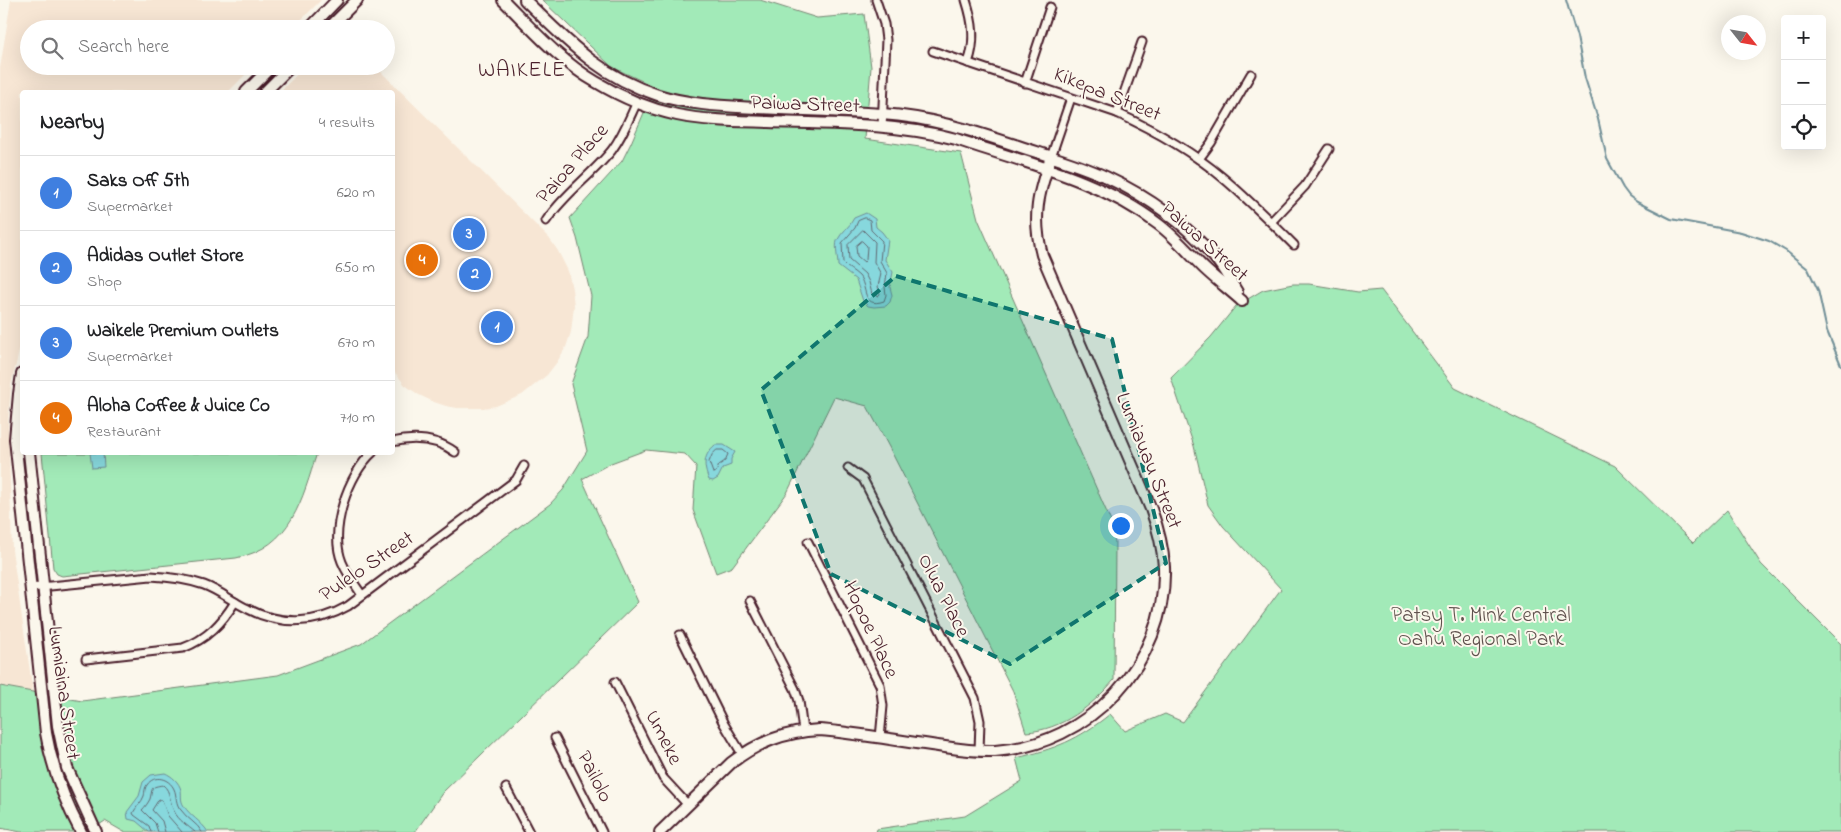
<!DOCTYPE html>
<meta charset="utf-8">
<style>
:root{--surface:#fff;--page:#f6f6f6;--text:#202124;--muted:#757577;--line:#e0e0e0;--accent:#b45309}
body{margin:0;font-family:"Indie Flower",sans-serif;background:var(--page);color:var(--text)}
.controls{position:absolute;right:15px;top:15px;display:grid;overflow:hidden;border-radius:5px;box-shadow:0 5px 20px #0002}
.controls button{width:45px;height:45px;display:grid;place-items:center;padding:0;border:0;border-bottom:1px solid var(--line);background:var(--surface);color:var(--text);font:25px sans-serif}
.compass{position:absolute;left:1721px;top:15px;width:45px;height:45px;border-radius:50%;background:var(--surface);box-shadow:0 5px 20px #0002;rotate:121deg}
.you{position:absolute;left:1120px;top:525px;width:18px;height:18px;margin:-12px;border:4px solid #fff;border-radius:50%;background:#1a73e8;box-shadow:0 0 0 8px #1a73e833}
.badge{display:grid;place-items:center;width:32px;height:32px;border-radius:50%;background:var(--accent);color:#fff;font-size:16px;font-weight:700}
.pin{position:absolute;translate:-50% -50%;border:2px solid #fff;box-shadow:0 1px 5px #0006}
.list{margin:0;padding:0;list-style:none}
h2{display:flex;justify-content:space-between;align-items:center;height:65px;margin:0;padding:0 20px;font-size:21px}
h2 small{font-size:16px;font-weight:400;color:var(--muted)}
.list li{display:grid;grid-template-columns:32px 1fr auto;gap:15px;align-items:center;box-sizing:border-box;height:75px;padding:0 20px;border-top:1px solid var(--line)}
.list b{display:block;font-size:19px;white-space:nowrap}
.list p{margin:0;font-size:16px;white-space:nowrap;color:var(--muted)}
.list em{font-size:16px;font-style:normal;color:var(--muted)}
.icon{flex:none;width:28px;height:28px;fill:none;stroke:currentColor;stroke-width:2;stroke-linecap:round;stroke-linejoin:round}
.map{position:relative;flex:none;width:1841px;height:832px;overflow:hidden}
.search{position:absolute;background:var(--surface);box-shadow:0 5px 20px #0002;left:20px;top:20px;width:375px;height:55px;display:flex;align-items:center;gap:12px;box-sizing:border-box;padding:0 18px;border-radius:28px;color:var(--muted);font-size:19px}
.panel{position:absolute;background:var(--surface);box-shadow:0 5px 20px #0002;left:20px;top:90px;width:375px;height:365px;border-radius:5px}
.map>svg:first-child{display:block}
.built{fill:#f7e6d4}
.green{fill:#a2eab8;stroke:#768472}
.water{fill:#87d8dd;stroke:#6f8e96}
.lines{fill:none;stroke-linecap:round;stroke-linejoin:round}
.shore{stroke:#626972;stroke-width:1}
.stream{stroke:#6f8e96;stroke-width:2}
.street-casing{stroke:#4a1f2b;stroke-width:11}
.secondary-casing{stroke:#4a1f2b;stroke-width:14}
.street{stroke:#fbf7ec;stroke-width:7}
.secondary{stroke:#fbf7ec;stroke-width:10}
.marked{fill:#0f766e;fill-opacity:0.2;stroke:#0f766e;stroke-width:4;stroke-dasharray:10 6;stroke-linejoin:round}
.labels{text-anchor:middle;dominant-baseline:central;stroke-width:4;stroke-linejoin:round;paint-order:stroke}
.street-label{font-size:21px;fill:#4a1f2b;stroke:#fbf7ec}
.park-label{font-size:21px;fill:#60524e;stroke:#fbf7ec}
.neighbourhood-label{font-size:22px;letter-spacing:1px;fill:#4a1f2b;stroke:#fbf7ec}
</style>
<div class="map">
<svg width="1841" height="832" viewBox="0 0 1841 832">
<rect width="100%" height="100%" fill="#fbf7ec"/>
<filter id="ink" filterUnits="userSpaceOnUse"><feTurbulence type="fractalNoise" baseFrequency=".02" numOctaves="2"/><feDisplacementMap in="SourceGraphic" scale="10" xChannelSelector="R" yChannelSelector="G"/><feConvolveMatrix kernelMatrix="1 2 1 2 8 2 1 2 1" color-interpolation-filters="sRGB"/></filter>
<g filter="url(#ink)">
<g class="built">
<polygon points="11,0 321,0 292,29 29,29 29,66 254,66 228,92 22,92 22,339 11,385 8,422 12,550 33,692 0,686 0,68"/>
<polygon points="305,66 375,66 549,238 558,251 568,271 572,289 574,305 571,332 566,347 557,362 547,375 522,395 496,406 483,408 457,408 446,406 434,402 419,395 405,385 393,370 392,92 280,92"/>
</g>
<g class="green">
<path d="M542,0H760L817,18L864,14L871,67L865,139L961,153L978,219L1112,524L1115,542L1114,680C1092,706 1062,730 1026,732L1013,691L889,447L867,406L834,397L787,493L732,567L716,573L693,510L696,466L685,454L646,450L611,463L582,479L638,602L443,792L415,832H124L105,821L88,832H21L0,828V686L82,701L278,675L361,644L550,504L563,490L587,451L571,384L588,337L591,296L577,238L570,218L622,161L631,143L655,87L612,67Z"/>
<path d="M1293,284H1309L1358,292L1381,290L1455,388L1615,466L1693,543L1727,510L1761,564L1841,644V832H876L877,829L965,816L1022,781L1016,758C1055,749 1078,740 1110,714L1125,731L1165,714L1183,722L1281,589L1223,526L1208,505L1194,446L1171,378L1211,337L1236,306L1263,290Z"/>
<path d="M42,453H317C302,499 292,547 236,558L62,576L57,574L53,568Z"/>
</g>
<g class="water">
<path d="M866,213L875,219L876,227L882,232L888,240L885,260L893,272L890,287L892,295L890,302L886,306L874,307L868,306L863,301L856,280L838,266C838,259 835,247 837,241C841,232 850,227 854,218Z"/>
<path d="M715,445H724L735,452L731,459V465L723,468L718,478L713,481L709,480C703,466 703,455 715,445Z"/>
<polygon points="90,453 103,453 104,467 92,468"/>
<path d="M165,773C172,776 179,782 181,790C182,796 180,800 184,806C190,816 201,821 208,832H149L136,821L128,819L127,812L139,796L143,782L151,775Z"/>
</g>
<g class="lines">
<g class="shore">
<path d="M865,218L870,220L871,230L882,241L880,261L887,273L885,287L886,295L884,301C861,309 868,286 859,276C854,271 847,268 843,263L842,243L855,228L858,221Z"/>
<polygon points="863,230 875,242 874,262 881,274 878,286 880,294 878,296 872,294 869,282 865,274 849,260 848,245"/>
<polygon points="862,241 867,246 866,260 864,262 857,256 856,246"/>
<polygon points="717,450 723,450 728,454 725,461 719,465 716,472 713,473 709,462 712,455"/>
<path d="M151,832L149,826L134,815L133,813C136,807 142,802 144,796C145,793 144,789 147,785C154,774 169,778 174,789C177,795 175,804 181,810C187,819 197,823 202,832"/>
<path d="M158,832L155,823L142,810C145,807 148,803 150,799C153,787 150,787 163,785C171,791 169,802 174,811C178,820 188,826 195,832"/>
<polyline points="165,832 162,821 152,810 159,799 162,800 168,816 182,832"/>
</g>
<polyline class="stream" points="1566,0 1577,37 1585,78 1598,119 1607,159 1623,188 1629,196 1637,202 1671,219 1741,232 1769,241 1786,251 1808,269 1818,290 1827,331 1841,365"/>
<defs>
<g id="street">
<polyline points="876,0 884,24 886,40 882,127"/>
<path d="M966,0C973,22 976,41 968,63"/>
<path d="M933,51L1117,113C1154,130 1190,150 1222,177C1247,198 1271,222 1294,245"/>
<polyline points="1025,83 1050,7"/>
<polyline points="1117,113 1142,42"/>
<polyline points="1051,157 1071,98"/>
<polyline points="1199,159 1211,143 1251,74"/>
<path d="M546,221C564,194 592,175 612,150C623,135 629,119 637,102"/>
<polyline points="1271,222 1305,186 1329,149"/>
<path d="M392,442C414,437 437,439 455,452"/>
<polyline points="848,468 863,479 975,698 980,721 979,751"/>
<polyline points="808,542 880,685 883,706 880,738"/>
<path d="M30,588L151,576C170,577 187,579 204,585C220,591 233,602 248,609C281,626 317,624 348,606L516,480L524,466"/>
<path d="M362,595C355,585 347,574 342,562C329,530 348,474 373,452"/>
<polyline points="750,601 795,689 799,701 803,731"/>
<polyline points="680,635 724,724 742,754"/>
<path d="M86,659L183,648C207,639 222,623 235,602"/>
<polyline points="615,682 663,778 688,805"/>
<polyline points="555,738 602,832"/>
<polyline points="506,788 529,832"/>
</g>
<g id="secondary">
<path d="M503,0C532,29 561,62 596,82C621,97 649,109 677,115C707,121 737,121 768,122C830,124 895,123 956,139C1025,163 1099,179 1158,224C1177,238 1191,256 1207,271C1219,282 1231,291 1242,301"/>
<path d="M525,0C567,41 599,76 658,95C690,105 724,106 757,108C799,110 840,111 882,114C930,117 973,131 1018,146C1048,156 1078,164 1106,177C1147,196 1186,224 1215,258C1224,268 1230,281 1237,292"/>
<polyline points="309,29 337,0"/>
<polyline points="328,29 357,0"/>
<polyline points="246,92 272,66"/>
<polyline points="265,92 291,66"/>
<path d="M22,374L19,394L15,439L46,733C52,768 64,800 81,832"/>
<polyline points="29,452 58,726 67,768 96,832"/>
<path d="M660,832L731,763C758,742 785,732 819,730C856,733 894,740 931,745C952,748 973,752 995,751C1089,745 1167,663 1164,567C1163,547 1158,528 1151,509L1042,255C1032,217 1038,193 1051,157"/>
</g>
</defs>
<use href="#street" class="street-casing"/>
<use href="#secondary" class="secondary-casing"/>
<use href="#street" class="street"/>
<use href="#secondary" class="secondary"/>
</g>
</g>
<path class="marked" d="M896,276L1112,339L1166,563L1010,664L831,574L761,390Z"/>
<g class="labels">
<g class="street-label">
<text transform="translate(1107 95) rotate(22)">Kikepa Street</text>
<text transform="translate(805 105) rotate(2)">Paiwa Street</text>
<text transform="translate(573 164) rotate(-49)">Paioa Place</text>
<text transform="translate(1204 242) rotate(42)">Paiwa Street</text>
<text transform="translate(1148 461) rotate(68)">Lumiauau Street</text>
<text transform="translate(367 567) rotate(-34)">Pulelo Street</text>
<text transform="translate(943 596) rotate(63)">Olua Place</text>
<text transform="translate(870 630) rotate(65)">Hopoe Place</text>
<text transform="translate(63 693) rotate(82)">Lumiaina Street</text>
<text transform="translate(663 738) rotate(63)">Umeke</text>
<text transform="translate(594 777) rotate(63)">Pailolo</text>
</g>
<g class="park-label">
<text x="1481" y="616">Patsy T. Mink Central<tspan x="1481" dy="24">Oahu Regional Park</tspan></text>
</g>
<g class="neighbourhood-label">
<text x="522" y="71">WAIKELE</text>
</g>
</g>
</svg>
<div class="controls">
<button>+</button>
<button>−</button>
<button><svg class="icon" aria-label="locate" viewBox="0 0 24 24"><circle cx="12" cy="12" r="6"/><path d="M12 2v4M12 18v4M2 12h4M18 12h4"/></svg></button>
</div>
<svg class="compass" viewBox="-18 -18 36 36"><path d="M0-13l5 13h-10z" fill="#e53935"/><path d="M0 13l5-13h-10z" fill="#757577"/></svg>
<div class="you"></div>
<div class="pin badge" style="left:497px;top:327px;background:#3f7fe0">1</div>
<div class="pin badge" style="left:475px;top:274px;background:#3f7fe0">2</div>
<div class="pin badge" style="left:469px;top:234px;background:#3f7fe0">3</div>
<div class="pin badge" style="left:422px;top:260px;background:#e8710a">4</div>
<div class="search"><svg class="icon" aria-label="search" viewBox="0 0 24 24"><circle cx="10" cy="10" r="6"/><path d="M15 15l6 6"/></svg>Search here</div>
<section class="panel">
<h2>Nearby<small>4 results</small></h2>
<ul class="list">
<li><span class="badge" style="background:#3f7fe0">1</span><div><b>Saks Off 5th</b><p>Supermarket</p></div><em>620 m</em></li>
<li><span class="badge" style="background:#3f7fe0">2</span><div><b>Adidas Outlet Store</b><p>Shop</p></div><em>650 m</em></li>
<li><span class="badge" style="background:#3f7fe0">3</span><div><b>Waikele Premium Outlets</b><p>Supermarket</p></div><em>670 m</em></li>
<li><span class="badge" style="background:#e8710a">4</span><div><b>Aloha Coffee &amp; Juice Co</b><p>Restaurant</p></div><em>710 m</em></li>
</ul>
</section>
</div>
